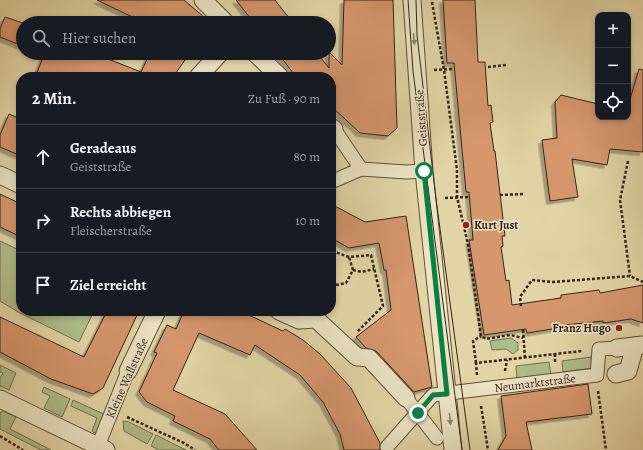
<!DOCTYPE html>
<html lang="de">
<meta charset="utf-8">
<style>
:root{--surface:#171b24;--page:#20242c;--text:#f1f3f6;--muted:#9ea1a6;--line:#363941}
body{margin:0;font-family:Alegreya,serif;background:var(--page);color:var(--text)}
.controls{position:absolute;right:12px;top:12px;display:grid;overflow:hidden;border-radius:8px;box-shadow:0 2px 6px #0003}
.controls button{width:36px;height:36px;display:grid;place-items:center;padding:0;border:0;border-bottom:1px solid var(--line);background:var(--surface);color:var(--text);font:20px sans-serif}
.stop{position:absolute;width:12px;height:12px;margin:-9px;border:3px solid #0b8043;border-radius:50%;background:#fff}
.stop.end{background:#0b8043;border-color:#fff;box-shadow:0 1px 4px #0008}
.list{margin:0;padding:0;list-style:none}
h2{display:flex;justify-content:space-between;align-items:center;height:52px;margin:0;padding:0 16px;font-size:17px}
h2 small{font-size:13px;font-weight:400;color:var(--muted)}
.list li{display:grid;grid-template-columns:26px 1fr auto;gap:12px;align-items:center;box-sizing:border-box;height:64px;padding:0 16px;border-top:1px solid var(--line)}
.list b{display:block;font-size:15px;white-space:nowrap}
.list p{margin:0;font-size:13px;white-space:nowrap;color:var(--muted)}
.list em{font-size:13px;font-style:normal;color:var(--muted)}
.icon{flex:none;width:22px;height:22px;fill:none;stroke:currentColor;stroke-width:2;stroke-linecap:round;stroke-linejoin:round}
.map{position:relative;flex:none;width:643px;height:450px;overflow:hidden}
.search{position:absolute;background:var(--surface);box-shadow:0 2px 6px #0003;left:16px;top:16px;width:320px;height:44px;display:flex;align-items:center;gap:10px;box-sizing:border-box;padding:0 14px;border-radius:22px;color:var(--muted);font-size:15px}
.panel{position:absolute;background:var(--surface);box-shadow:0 2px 6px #0003;left:16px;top:72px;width:320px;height:244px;border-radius:16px}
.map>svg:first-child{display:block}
.green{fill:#aebe8a;stroke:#707152}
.building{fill:#d6976d;stroke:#33241a;filter:url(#shadow)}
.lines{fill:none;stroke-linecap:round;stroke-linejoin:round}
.pedestrian-casing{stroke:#5f503d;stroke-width:15}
.minor-casing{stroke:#5f503d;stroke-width:19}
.path{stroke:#33241a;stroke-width:2.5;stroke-dasharray:3 2;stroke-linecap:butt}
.pedestrian{stroke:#ece4c4;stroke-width:13}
.minor{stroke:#ece4c4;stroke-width:17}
.tram{stroke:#33241a;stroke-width:1}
.oneway{fill:#90846f}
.route{stroke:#0b8043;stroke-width:5}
.poi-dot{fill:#8f2418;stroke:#ece4c4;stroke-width:1.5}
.labels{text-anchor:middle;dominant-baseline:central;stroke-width:3;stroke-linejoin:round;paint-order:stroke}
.street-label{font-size:12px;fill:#33241a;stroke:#ece4c4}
.poi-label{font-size:12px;font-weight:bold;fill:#33241a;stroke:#ece4c4;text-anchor:start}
</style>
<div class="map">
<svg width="643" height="450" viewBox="0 0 643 450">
<defs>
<filter id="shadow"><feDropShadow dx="-3.5" dy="3.5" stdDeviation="0" flood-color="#0004"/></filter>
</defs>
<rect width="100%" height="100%" fill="#e2d5a5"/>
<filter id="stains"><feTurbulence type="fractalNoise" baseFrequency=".005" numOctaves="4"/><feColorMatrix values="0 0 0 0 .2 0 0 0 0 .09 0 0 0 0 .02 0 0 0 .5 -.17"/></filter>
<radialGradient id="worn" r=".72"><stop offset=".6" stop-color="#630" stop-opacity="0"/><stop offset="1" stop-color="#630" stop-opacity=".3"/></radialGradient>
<g class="green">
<polygon points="0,241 21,251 21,311 94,311 79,342 20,313 0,301"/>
<polygon points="511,338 518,343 518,350 513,354 506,349 492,350 490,341"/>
<polygon points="591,357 593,368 563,372 562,361"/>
<polygon points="549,362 551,375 517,379 516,366"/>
<polygon points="0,365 16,373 9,390 0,386 0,378 3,373 0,372"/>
<polygon points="44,387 70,399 62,417 44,408 50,396 42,392"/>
<polygon points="73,400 106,415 102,428 94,433 92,431 97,418 71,406"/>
<polygon points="3,411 16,417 10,429 51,450 41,450 0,429 0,413"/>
<polygon points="123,421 129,422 153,434 147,444 124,431"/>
<polygon points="156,435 186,450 159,450 151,446"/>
</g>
<g class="building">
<polygon points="97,0 184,0 211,23 145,23"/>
<polygon points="236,0 275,0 293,23 254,23"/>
<polygon points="344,0 393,0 397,128 388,136 360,133 331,106 331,77 296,77 278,53 317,53 329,68 329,52 342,65"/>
<polygon points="443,0 475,0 478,62 485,62 488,106 491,105 493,122 490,123 494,151 495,151 505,236 502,236 503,246 501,247 506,281 509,280 512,305 561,298 561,295 599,290 600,293 643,285 643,323 631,319 603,323 603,321 565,325 565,327 527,333 526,329 484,335 469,240 473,240 469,192 466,192 454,63 447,63"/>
<polygon points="5,17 23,23 23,46 0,37 0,29"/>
<polygon points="45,53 93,53 141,72 150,53 190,53 173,77 35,77"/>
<polygon points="639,69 643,70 643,152 610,149 607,165 572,159 578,197 550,201 542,140 557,138 555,102 561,95 598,104 598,117 628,117 628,106"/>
<polygon points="9,114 21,119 21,156 0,147 0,135"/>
<polygon points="0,194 21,204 21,237 0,227"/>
<polygon points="331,204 365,222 406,216 432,387 414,392 376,351 366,348 356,337 391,310 386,270 384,270 379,243 349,248 331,238"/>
<polygon points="107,311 139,311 103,388 93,394 51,379 0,352 0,317 84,357"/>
<polygon points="184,311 240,311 283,331 285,329 303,340 320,354 351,388 380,443 380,450 344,450 340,434 323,402 300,375 255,345 250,355 199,333 173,390 225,414 257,450 219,450 210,439 173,421 175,416 147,402 139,392 157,353 154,352 167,325 176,329"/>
<polygon points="588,384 592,414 526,422 532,450 498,450 506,436 501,396"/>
</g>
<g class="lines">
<defs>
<g id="pedestrian">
<polyline points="334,129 361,169"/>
<polyline points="331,182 361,169 406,172 424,171"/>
<polyline points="406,398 437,438"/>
<polyline points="98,446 128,371"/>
<polyline points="387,447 433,395 597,375 599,349 617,348"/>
</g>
<g id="minor">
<polyline points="203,0 226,23"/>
<polyline points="412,0 424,171 453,450"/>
<polyline points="255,53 280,77"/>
<polyline points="198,77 220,53"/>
<polyline points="331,127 334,129"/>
<polyline points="0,175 21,185"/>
<polyline points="279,311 299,320 316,319 357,357 369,358 406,398"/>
<polyline points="617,348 643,345"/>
<polyline points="128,371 157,311"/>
<polyline points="616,374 628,371 635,346"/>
<polyline points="0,399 106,450"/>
</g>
</defs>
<use href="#pedestrian" class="pedestrian-casing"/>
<use href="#minor" class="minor-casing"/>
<g class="path">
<polyline points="432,2 444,70 457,170 457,197 468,244 481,336 486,339 510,335 523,338"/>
<polyline points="488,67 506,65"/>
<polyline points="434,70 454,69"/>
<polyline points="628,161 620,200 630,276"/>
<polyline points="500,195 524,194"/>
<polyline points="445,198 469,197"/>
<polyline points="331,259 335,252 349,257 371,255 383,306 357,332"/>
<polyline points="353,270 362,272 374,269"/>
<polyline points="331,286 346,283 353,270 349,257"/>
<polyline points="521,306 520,297 532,280 553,282 630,276 643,282"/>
<polyline points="523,330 525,358"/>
<polyline points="555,354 555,364"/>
<polyline points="476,363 473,341 481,336"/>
<polyline points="505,371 507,360"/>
<polyline points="477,375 476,363 582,351"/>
<polyline points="598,391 606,450"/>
<polyline points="481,406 488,450"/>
<polyline points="127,417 184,443 195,450"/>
<polyline points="0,436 23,450"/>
</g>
<use href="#pedestrian" class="pedestrian"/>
<use href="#minor" class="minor"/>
<g class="tram">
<polyline points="408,0 413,71 462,450"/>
<polyline points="416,0 417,35 436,199 470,450"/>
</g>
</g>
<defs><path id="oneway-solid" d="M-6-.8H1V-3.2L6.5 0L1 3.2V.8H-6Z"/></defs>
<g class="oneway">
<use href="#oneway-solid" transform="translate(414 39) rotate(84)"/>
<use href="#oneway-solid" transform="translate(450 419) rotate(84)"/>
</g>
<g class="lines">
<polyline class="route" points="418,413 433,395 447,394 424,171"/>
</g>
<g class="poi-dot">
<circle cx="466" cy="225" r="4"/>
<circle cx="619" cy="328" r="4"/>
</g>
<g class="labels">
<g class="street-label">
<text transform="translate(421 118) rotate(-94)">Geiststraße</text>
<text transform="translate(127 378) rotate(-66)">Kleine Wallstraße</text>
<text transform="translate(535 383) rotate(-7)">Neumarktstraße</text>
</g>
<g class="poi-label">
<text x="474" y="225">Kurt Just</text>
<text x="611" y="328" text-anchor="end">Franz Hugo</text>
</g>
</g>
<rect width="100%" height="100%" filter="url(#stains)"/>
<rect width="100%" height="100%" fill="url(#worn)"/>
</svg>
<div class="controls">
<button>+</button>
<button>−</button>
<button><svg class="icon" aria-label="locate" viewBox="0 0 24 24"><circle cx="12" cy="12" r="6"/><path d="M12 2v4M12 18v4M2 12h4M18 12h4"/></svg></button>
</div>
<div class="stop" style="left:424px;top:171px"></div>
<div class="stop end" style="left:418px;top:413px"></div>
<div class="search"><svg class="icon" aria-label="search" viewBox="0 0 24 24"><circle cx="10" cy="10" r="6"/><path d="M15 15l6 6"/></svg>Hier suchen</div>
<section class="panel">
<h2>2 Min.<small>Zu Fuß · 90 m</small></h2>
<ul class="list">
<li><svg class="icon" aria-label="ahead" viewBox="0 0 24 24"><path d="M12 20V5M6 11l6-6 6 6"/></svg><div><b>Geradeaus</b><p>Geiststraße</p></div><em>80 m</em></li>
<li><svg class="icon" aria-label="right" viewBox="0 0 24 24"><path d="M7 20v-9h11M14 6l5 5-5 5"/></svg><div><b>Rechts abbiegen</b><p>Fleischerstraße</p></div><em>10 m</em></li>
<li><svg class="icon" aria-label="arrive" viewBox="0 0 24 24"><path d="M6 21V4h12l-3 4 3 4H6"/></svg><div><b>Ziel erreicht</b></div></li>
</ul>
</section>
</div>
